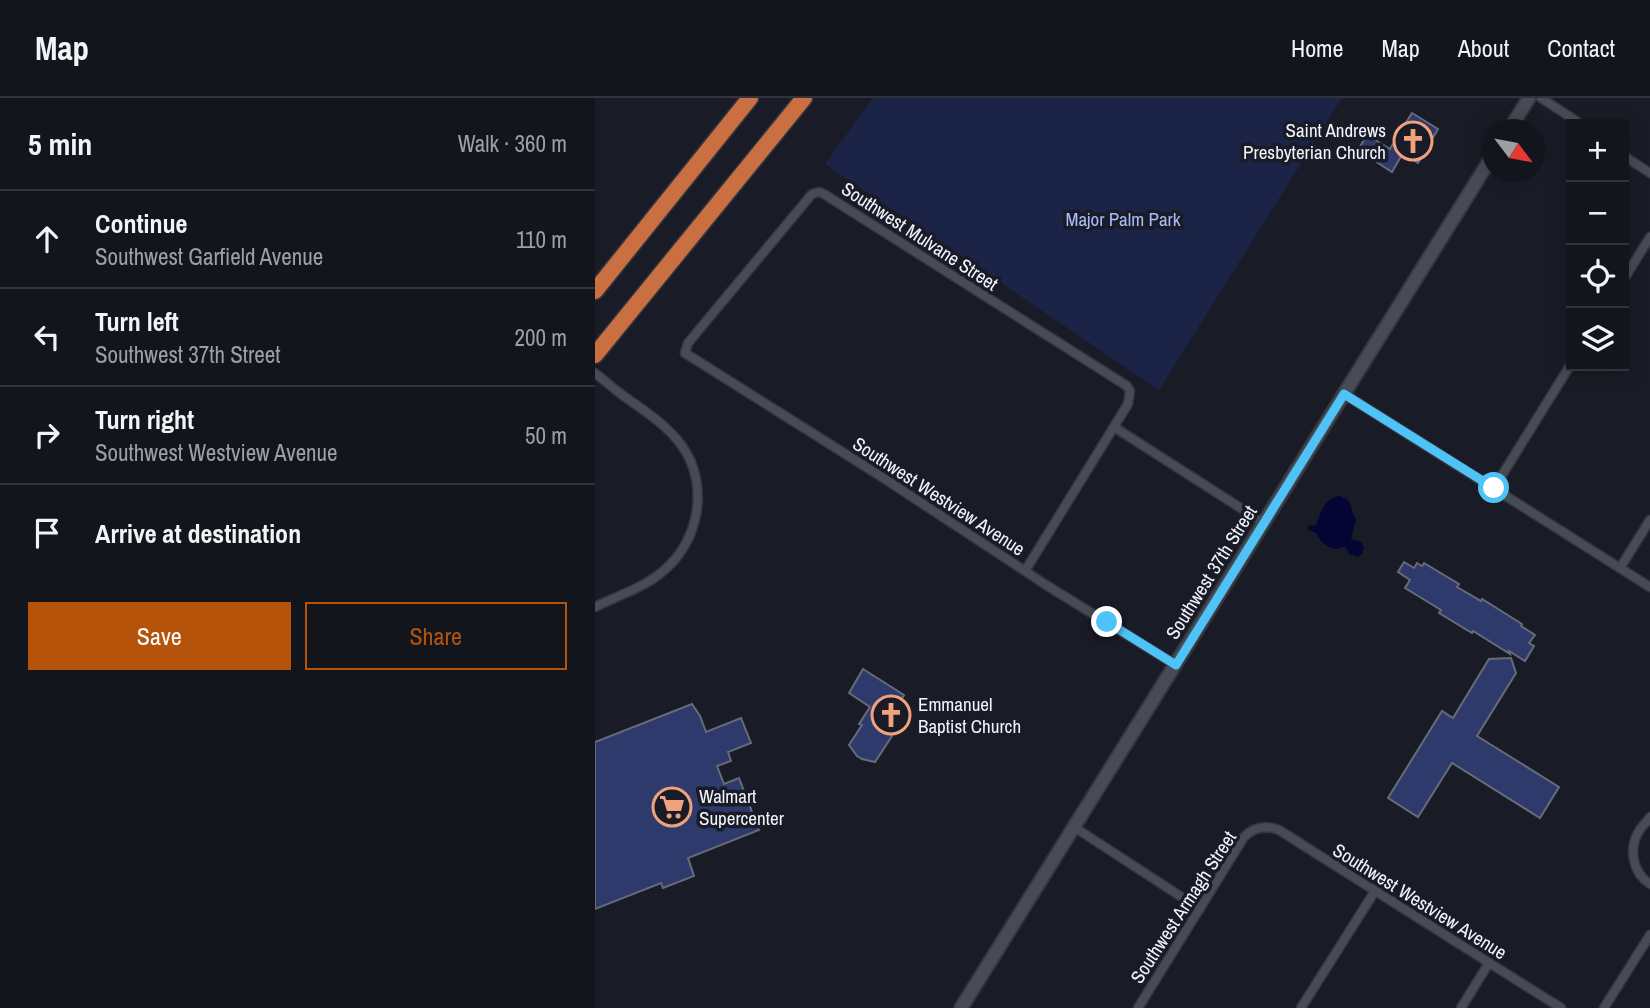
<!DOCTYPE html>
<meta charset="utf-8">
<style>
:root{--surface:#13151c;--page:#1c1e25;--text:#f1f3f6;--muted:#9d9fa3;--line:#32343b;--accent:#b45309}
body{margin:0;font-family:"Archivo Narrow",sans-serif;background:var(--page);color:var(--text)}
.controls{position:absolute;right:21px;top:21px;display:grid;overflow:hidden;border-radius:0px;box-shadow:0 4px 18px #0003}
.controls button{width:63px;height:63px;display:grid;place-items:center;padding:0;border:0;border-bottom:2px solid var(--line);background:var(--surface);color:var(--text);font:35px sans-serif}
.compass{position:absolute;left:887px;top:21px;width:63px;height:63px;border-radius:50%;background:var(--surface);box-shadow:0 4px 18px #0003;rotate:122deg}
.stop{position:absolute;width:21px;height:21px;margin:-16px;border:5px solid #4fc3f7;border-radius:50%;background:#fff}
.stop.end{background:#4fc3f7;border-color:#fff;box-shadow:0 2px 7px #0008}
.list{margin:0;padding:0;list-style:none}
h2{display:flex;justify-content:space-between;align-items:center;height:91px;margin:0;padding:0 28px;font-size:30px}
h2 small{font-size:23px;font-weight:400;color:var(--muted)}
.list li{display:grid;grid-template-columns:46px 1fr auto;gap:21px;align-items:center;box-sizing:border-box;height:98px;padding:0 28px;border-top:2px solid var(--line)}
.list b{display:block;font-size:26px;white-space:nowrap}
.list p{margin:0;font-size:23px;white-space:nowrap;color:var(--muted)}
.list em{font-size:23px;font-style:normal;color:var(--muted)}
.actions{display:flex;gap:14px;padding:21px 28px}
.actions a{flex:1;padding:16px 0;border:2px solid var(--accent);border-radius:0px;text-align:center;font-size:24px;color:var(--accent)}
.actions .main{background:var(--accent);color:#fff}
.icon{flex:none;width:38px;height:38px;fill:none;stroke:currentColor;stroke-width:2;stroke-linecap:round;stroke-linejoin:round}
.map{position:relative;flex:none;width:1055px;height:910px;overflow:hidden}
header{display:flex;align-items:center;gap:42px;box-sizing:border-box;height:98px;padding:0 35px;background:var(--surface);border-bottom:2px solid var(--line)}
header strong{font-size:33px}
nav{display:flex;gap:38px;margin-inline-start:auto;font-size:24px}
main{display:flex}
aside{flex:1;background:var(--surface)}
.map>svg:first-child{display:block}
.green{fill:#1b2346}
.water{fill:#050533}
.building{fill:#2e3a6c;stroke:#676b78;stroke-width:2}
.lines{fill:none;stroke-linecap:round;stroke-linejoin:round}
.street-casing{stroke:#34363e;stroke-width:11}
.secondary-casing{stroke:#34363e;stroke-width:16}
.highway-casing{stroke:#34363e;stroke-width:19}
.street{stroke:#474b56;stroke-width:8}
.secondary{stroke:#474b56;stroke-width:12}
.highway{stroke:#ca6f41;stroke-width:16}
.route{stroke:#4fc3f7;stroke-width:9}
.labels{text-anchor:middle;dominant-baseline:central;stroke-width:7;stroke-linejoin:round;paint-order:stroke}
.poi-label{font-size:19px;fill:#f2f4fc;stroke:#191c26;text-anchor:start}
.park-label{font-size:19px;fill:#a8bbfb;stroke:#191c26}
.street-label{font-size:19px;fill:#f2f4fc;stroke:#191c26}
</style>
<header>
<strong>Map</strong>
<nav><a>Home</a><a>Map</a><a>About</a><a>Contact</a></nav>
</header>
<main>
<aside>
<h2>5 min<small>Walk · 360 m</small></h2>
<ul class="list">
<li><svg class="icon" aria-label="ahead" viewBox="0 0 24 24"><path d="M12 20V5M6 11l6-6 6 6"/></svg><div><b>Continue</b><p>Southwest Garfield Avenue</p></div><em>110 m</em></li>
<li><svg class="icon" aria-label="left" viewBox="0 0 24 24"><path d="M17 20v-9H6M10 6l-5 5 5 5"/></svg><div><b>Turn left</b><p>Southwest 37th Street</p></div><em>200 m</em></li>
<li><svg class="icon" aria-label="right" viewBox="0 0 24 24"><path d="M7 20v-9h11M14 6l5 5-5 5"/></svg><div><b>Turn right</b><p>Southwest Westview Avenue</p></div><em>50 m</em></li>
<li><svg class="icon" aria-label="arrive" viewBox="0 0 24 24"><path d="M6 21V4h12l-3 4 3 4H6"/></svg><div><b>Arrive at destination</b></div></li>
</ul>
<div class="actions"><a class="main">Save</a><a>Share</a></div>
</aside>
<div class="map">
<svg width="1055" height="910" viewBox="0 0 1055 910">
<rect width="100%" height="100%" fill="#191c26"/>
<polygon class="green" points="278,0 747,0 564,292 230,66"/>
<path class="water" d="M744,398C761,402 753,411 761,421L756,441L766,444L769,450L767,456L763,459L754,456L751,449C747,449 744,451 741,451C731,450 724,442 721,435L713,432V428L721,427C726,414 729,401 744,398Z"/>
<g class="building">
<polygon points="817,15 843,31 823,65 808,55 797,74 763,52 772,37 795,51"/>
<polygon points="809,464 819,470 822,465 827,468 829,465 864,486 862,489 886,503 887,501 927,526 926,528 940,537 934,545 939,548 930,563 914,553 915,556 878,533 877,535 844,515 846,512 810,490 815,482 803,474"/>
<polygon points="916,560 921,575 882,638 964,689 945,720 857,665 823,719 793,700 847,613 858,620 894,561"/>
<polygon points="268,571 309,597 302,609 307,612 294,634 297,638 280,664 267,661 262,658 254,647 267,627 264,626 275,609 254,595"/>
<polygon points="97,606 105,618 111,634 146,620 156,645 133,654 136,663 122,668 129,686 144,680 164,732 93,760 99,778 68,790 66,785 0,811 0,644"/>
</g>
<g class="lines">
<defs>
<g id="street">
<polyline points="946,0 986,26"/>
<polyline points="1029,58 1055,75"/>
<polyline points="1029,181 1055,139"/>
<path d="M0,275C10,283 19,291 30,299C50,313 72,327 87,348C115,387 104,445 67,474C48,490 22,498 0,509"/>
<polyline points="749,296 1055,489"/>
<polyline points="519,329 669,425"/>
<polyline points="899,390 976,266"/>
<polyline points="1025,470 1055,422"/>
<polyline points="430,473 533,306 535,293 532,288 229,96 224,94 217,96 93,245 90,255 287,379 430,473 451,487 581,567"/>
<path d="M1055,719C1052,724 1047,728 1044,733C1033,751 1038,775 1055,786"/>
<polyline points="479,729 605,811"/>
<path d="M543,910L649,739C659,729 671,727 684,732L966,910"/>
<polyline points="706,910 780,793"/>
<polyline points="866,910 894,865"/>
<polyline points="1009,910 1055,837"/>
</g>
<g id="secondary">
<polyline points="914,32 934,0"/>
<polyline points="366,910 898,57"/>
</g>
<g id="highway">
<polyline points="0,193 155,0"/>
<polyline points="0,257 209,0"/>
</g>
</defs>
<use href="#street" class="street-casing"/>
<use href="#secondary" class="secondary-casing"/>
<use href="#highway" class="highway-casing"/>
<use href="#street" class="street"/>
<use href="#secondary" class="secondary"/>
<use href="#highway" class="highway"/>
</g>
<g class="lines">
<polyline class="route" points="512,524 581,567 749,296 899,390"/>
</g>
<defs>
<symbol id="church-ring" viewBox="-11 -11 22 22"><circle r="9.5" fill="#191c26" stroke="#f1a17b" stroke-width="1.5"/><path d="M-1.2-6h2.4v3.5h3.3v2.4h-3.3V6h-2.4V-.1h-3.3v-2.4h3.3Z" fill="#f1a17b"/></symbol>
<symbol id="supermarket-ring" viewBox="-11 -11 22 22"><circle r="9.5" fill="#191c26" stroke="#f1a17b" stroke-width="1.5"/><path d="M-6-5.5h2.5l.6 2H6L4.5 2H-2.5L-4.4-4H-6ZM-1.5 3.2a1.3 1.3 0 1 0 .1 0ZM3 3.2a1.3 1.3 0 1 0 .1 0Z" fill="#f1a17b"/></symbol>
</defs>
<g fill-rule="evenodd">
<use href="#church-ring" x="796" y="21" width="44" height="44"/>
<use href="#church-ring" x="274" y="595" width="44" height="44"/>
<use href="#supermarket-ring" x="55" y="687" width="44" height="44"/>
</g>
<g class="labels">
<g class="poi-label">
<text x="791" y="32" text-anchor="end">Saint Andrews<tspan x="791" dy="22">Presbyterian Church</tspan></text>
<text x="323" y="606">Emmanuel<tspan x="323" dy="22">Baptist Church</tspan></text>
<text x="104" y="698">Walmart<tspan x="104" dy="22">Supercenter</tspan></text>
</g>
<g class="park-label">
<text x="528" y="121">Major Palm Park</text>
</g>
<g class="street-label">
<text transform="translate(325 138) rotate(33)">Southwest Mulvane Street</text>
<text transform="translate(344 398) rotate(33)">Southwest Westview Avenue</text>
<text transform="translate(616 474) rotate(-58)">Southwest 37th Street</text>
<text transform="translate(825 803) rotate(32)">Southwest Westview Avenue</text>
<text transform="translate(588 809) rotate(-57)">Southwest Armagh Street</text>
</g>
</g>
</svg>
<div class="controls">
<button>+</button>
<button>−</button>
<button><svg class="icon" aria-label="locate" viewBox="0 0 24 24"><circle cx="12" cy="12" r="6"/><path d="M12 2v4M12 18v4M2 12h4M18 12h4"/></svg></button>
<button><svg class="icon" aria-label="layers" viewBox="0 0 24 24"><path d="M12 4l9 5-9 5-9-5zM3 14l9 5 9-5"/></svg></button>
</div>
<svg class="compass" viewBox="-18 -18 36 36"><path d="M0-13l5 13h-10z" fill="#e53935"/><path d="M0 13l5-13h-10z" fill="#9d9fa3"/></svg>
<div class="stop" style="left:899px;top:390px"></div>
<div class="stop end" style="left:512px;top:524px"></div>
</div>
</main>
